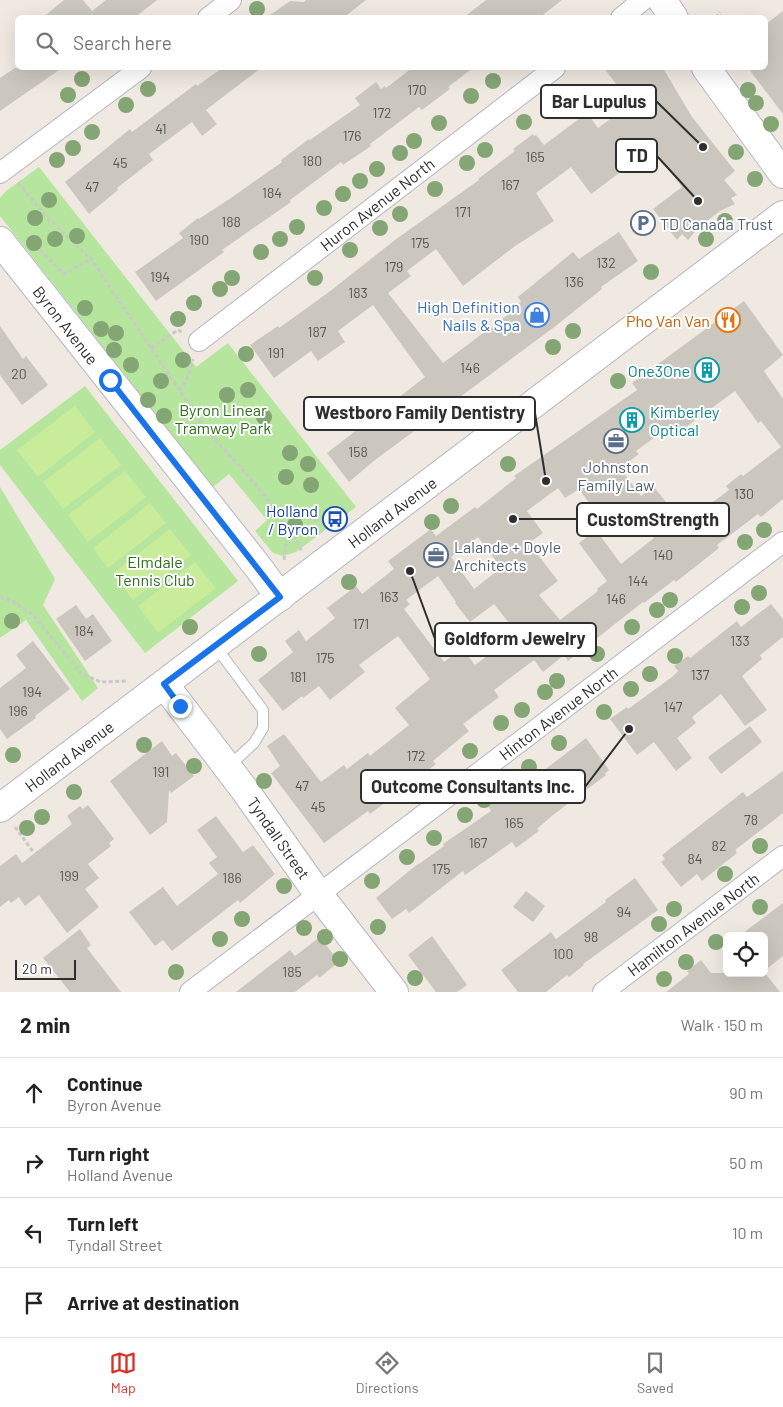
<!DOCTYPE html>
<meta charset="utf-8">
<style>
:root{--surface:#fff;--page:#f6f6f6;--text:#222;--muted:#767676;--line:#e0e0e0;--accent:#d93025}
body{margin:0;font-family:Barlow,sans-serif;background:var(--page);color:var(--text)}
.controls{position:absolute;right:15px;bottom:15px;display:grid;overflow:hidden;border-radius:8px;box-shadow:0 5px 20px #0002}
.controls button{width:45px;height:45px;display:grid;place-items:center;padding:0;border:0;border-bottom:1px solid var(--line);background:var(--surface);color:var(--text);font:25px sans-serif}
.scale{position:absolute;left:15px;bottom:12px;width:61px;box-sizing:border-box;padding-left:5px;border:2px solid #2e2e2e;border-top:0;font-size:14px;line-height:18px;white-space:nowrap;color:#2e2e2e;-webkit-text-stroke:4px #fff;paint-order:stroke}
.stop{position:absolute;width:15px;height:15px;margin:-11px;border:4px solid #1a73e8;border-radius:50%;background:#fff}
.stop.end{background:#1a73e8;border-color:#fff;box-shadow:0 1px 5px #0008}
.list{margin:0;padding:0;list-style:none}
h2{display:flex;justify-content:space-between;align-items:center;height:65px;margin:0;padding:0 20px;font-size:21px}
h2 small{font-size:16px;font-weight:400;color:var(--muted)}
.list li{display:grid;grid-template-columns:32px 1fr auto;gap:15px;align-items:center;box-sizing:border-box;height:70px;padding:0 20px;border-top:1px solid var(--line)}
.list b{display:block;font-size:19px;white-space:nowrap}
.list p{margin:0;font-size:16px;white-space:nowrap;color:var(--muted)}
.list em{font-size:16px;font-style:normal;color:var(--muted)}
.icon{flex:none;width:28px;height:28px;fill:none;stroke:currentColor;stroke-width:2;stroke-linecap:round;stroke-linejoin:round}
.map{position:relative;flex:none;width:783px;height:992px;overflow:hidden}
.search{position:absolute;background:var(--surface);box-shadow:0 5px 20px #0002;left:15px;right:15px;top:15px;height:55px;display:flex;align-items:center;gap:12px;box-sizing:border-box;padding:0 18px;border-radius:8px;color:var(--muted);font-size:19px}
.sheet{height:345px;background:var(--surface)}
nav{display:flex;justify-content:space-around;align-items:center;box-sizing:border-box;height:70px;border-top:1px solid var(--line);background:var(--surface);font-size:14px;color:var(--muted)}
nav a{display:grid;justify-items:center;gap:2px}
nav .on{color:var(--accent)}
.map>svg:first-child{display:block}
.green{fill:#b6e59e}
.pitch{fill:#c9ec9a}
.building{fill:#cbc7bf;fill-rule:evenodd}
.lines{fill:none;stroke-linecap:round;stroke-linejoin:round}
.lane-casing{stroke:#b4b7c1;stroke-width:12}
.street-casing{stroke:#b4b7c1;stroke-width:22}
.secondary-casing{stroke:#b4b7c1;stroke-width:30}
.path{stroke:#c9c9c9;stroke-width:3;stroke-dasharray:4 2.5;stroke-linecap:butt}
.lane{stroke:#fff;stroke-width:10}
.street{stroke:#fff;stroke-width:20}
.secondary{stroke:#fff;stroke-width:28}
.tree{fill:#84a574}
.route{stroke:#1a73e8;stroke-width:6}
.labels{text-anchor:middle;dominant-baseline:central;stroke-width:4;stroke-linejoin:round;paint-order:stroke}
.number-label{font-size:14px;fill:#555452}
.street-label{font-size:16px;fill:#2e2e2e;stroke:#fff}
.service-label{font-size:16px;fill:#4e5e75;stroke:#fff;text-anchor:start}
.shop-label{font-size:16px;fill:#366cbe;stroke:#fff;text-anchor:end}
.food-label{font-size:16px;fill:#c56008;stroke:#fff;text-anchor:end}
.culture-label{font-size:16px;fill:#0d838f;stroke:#fff;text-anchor:end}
.park-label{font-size:16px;fill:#2c6e1b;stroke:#fff}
.transit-label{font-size:16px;fill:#164399;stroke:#fff;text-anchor:end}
.leader{fill:none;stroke:#2e2e2e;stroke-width:2}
.callout-dot{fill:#2e2e2e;stroke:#fff;stroke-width:2}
.callout{fill:#fff;stroke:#2e2e2e;stroke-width:2}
.callout-label{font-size:18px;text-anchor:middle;font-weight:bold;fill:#2e2e2e}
</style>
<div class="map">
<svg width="783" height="992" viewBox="0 0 783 992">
<rect width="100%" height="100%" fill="#efe9e1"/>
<g class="green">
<polygon points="39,167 196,367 228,343 356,507 296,552 283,556 273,553 255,531 267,520 229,474 213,487 0,216 0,198 6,191"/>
<polygon points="85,386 238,581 145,653 0,465 0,450"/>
<polygon points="0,487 55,579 43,605 98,688 82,701 26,620 0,638"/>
</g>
<g class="pitch">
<polygon points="75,406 95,432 38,477 17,450"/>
<polygon points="100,438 121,465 63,509 43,482"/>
<polygon points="125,471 146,497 88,542 68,515"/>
<polygon points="150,503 166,523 108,568 93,548"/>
<polygon points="170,529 191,555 133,600 113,573"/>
<polygon points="195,562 216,588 158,633 138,606"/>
</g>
<g class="building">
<polygon points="64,0 83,0 92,11 106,0 157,0 134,18 42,18"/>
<polygon points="306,0 366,0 343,18 266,18 290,1 304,2"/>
<polygon points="486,0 562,0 539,18 463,18"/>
<polygon points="783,11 783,114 748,68 766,68 766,24"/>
<polygon points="15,68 62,68 0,111 0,78"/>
<polygon points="222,68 261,68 206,110 217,124 202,136 192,122 149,154 153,160 117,188 118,190 89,214 65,182 130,129 132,132 196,84 197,86"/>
<polygon points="412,68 473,68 448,87 450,89 422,110 419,107 370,144 371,146 343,165 341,162 290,200 291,202 222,250 224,252 156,301 135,272 183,238 179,233 198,218 199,219 231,198 282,162 281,160 309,139 310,140 360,105 355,98 376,82 381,89 385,86 386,88"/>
<polygon points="604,68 663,68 692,117 735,171 724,180 737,195 731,198 735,204 720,211 699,227 688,240 682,234 677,240 653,209 682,187 653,148 591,194 571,167 536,193 554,221 515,246 463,286 436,249 407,271 411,276 388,293 443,363 513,311 512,309 521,302 518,297 573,252 579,259 619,232 638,261 601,287 602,289 553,328 375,460 349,482 327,453 425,377 373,305 338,331 345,342 318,361 311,351 274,378 250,345 278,326 279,328 329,292 395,240 479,180 478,179 515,151 513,149 533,134 534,136 536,135 544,145 587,113 598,128 627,107 611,88 616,84"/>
<path d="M744,301L783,355L764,371L783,399V499L761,517L758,514L717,545L719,548L676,582L674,580L644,603L643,602L568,661L564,655L543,672L534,660L494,690L499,697L463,724L469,731L433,761L436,764L370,814L368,811L324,843L271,773L280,766L267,746L284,734L321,782L344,765L347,769L368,753L370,756L409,725L395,708L430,679L398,636L359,665L365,672L330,700L319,686L303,698L302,696L283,711L258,680L293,652L285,641L299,630L306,641L335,618L327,608L356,586L362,594L394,569L388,561L431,529L436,536L475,507L477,509L516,478L514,476L637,390L632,383ZM735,391L758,423L761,421L781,447L743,476L741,474L726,486L729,490L694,516L686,506L676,514L653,486L641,496L620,468L639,454L636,451L665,430L671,438ZM558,488L565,498L579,489L602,521L625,503L654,538L621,564L596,530L579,543L607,581L597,589L598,591L560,620L539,595L558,581L529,543L543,533L527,511ZM478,537L501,568L474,589L451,557ZM438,576L456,602L455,603L470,622L494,604L517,633L475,665L462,648L444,662L404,609L410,604L406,600Z"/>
<polygon points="0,326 23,359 26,356 48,385 22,405 0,375"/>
<polygon points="771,604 783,619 783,637 760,655 762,659 742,676 767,710 745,726 721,694 692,717 696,723 677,738 692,758 676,771 654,742 637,755 610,719 627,707 628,709 672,677 678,671 674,666 688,656 690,658 737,621 741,627"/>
<polygon points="76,605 86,619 93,614 112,641 85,661 56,619"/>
<polygon points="33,641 70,689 35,716 36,718 7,739 0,729 0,688 26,668 16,655"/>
<polygon points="750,726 762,742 721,774 708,757"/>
<polygon points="586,738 609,770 605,774 606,775 553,815 537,829 539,831 516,848 512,842 465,875 463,871 409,913 406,909 392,919 376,898 419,863 419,864 444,846 443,844 491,811 488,806 509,790 512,795"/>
<polygon points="162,741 172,756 176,753 194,776 171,793 169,790 167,822 150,835 110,781"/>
<polygon points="783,771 783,813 735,850 737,853 702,881 697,874 681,887 661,862 665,859 662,855 743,792 747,797"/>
<polygon points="88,805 114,839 109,843 111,846 88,864 99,878 85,889 99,907 67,933 39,895 25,906 19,897 11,903 9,900 0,907 0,866 16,854 22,863 72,824 67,816 80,806 83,809"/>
<polygon points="216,816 243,852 253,845 275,874 240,903 238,900 172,951 163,940 155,946 129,912 163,887 177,906 218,874 209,863 217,857 197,830"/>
<polygon points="635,878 658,910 583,964 584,965 569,977 567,975 546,992 518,992 501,970 551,932 556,939 606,902 605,900"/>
<polygon points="526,891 545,906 533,922 513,907"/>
<polygon points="783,903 783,956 764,971 764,936 739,936"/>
<polygon points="80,929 91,945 87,948 121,992 70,992 43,958"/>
<polygon points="432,936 467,985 457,992 436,992 408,955"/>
<polygon points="320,937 339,962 319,978 317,975 295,992 236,992 290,950 295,956"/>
<polygon points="701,960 711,973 765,973 780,992 666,992 689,974 687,971"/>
</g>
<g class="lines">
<defs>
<polyline id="lane" points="215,646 263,710 263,728 254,743 228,767"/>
<g id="street">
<polyline points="208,18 231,0"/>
<polyline points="621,18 643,0"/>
<polyline points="0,173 141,68"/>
<polyline points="199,341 555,68"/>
<polyline points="190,992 783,542"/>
<polyline points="603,992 783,856"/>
</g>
<g id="secondary">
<polyline points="662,0 674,18"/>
<polyline points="706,68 783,174"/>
<polyline points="0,241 258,567 280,597"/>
<polyline points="164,684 244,789 319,895 394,992"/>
<polyline points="0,808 783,215"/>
</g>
</defs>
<use href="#lane" class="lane-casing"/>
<use href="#street" class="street-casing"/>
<use href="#secondary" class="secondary-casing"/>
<g class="path">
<polyline points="716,18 720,12"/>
<path d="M18,183L45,215L91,259L200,421C217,444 238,463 256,485C273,506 287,529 302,551"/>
<polyline points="40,250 64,274 91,259"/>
<polyline points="151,348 178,330 182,332"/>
<polyline points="180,391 189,374 193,359"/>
<polyline points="276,511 336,525"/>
<polyline points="284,560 288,531"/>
<polyline points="0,597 12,601 31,613 82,674 101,682 127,681"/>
<polyline points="15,827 40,861"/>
</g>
<use href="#lane" class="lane"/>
<use href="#street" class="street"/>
<use href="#secondary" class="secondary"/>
</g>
<g class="tree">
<circle cx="257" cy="9" r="8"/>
<circle cx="82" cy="79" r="8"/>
<circle cx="493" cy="81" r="8"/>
<circle cx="148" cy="89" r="8"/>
<circle cx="748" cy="90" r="8"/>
<circle cx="68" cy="95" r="8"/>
<circle cx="471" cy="96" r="8"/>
<circle cx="756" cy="103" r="8"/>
<circle cx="126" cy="105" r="8"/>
<circle cx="524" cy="122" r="8"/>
<circle cx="439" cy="123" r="8"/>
<circle cx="771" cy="124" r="8"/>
<circle cx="92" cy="132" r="8"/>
<circle cx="414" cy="141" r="8"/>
<circle cx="73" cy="148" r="8"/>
<circle cx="485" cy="150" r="8"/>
<circle cx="736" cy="152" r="8"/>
<circle cx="400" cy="153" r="8"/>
<circle cx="57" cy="160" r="8"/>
<circle cx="467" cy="163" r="8"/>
<circle cx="377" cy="169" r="8"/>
<circle cx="755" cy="179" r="8"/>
<circle cx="360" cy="181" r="8"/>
<circle cx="435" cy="189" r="8"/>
<circle cx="343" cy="194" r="8"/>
<circle cx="49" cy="200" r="8"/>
<circle cx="324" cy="208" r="8"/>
<circle cx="400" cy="214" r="8"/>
<circle cx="35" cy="218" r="8"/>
<circle cx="725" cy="221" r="8"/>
<circle cx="297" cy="227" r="8"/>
<circle cx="380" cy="228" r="8"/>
<circle cx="77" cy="236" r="8"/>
<circle cx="55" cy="239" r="8"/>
<circle cx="280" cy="239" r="8"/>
<circle cx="706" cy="239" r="8"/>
<circle cx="34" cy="243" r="8"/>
<circle cx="350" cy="250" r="8"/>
<circle cx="261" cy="252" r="8"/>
<circle cx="651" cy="272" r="8"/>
<circle cx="232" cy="278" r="8"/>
<circle cx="315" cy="278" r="8"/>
<circle cx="220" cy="289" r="8"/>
<circle cx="194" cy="303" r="8"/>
<circle cx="85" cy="308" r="8"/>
<circle cx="178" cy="319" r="8"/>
<circle cx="101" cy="329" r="8"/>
<circle cx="573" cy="331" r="8"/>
<circle cx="116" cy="333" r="8"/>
<circle cx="553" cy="347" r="8"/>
<circle cx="114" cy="350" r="8"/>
<circle cx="246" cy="354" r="8"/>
<circle cx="183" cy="360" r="8"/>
<circle cx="131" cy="365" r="8"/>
<circle cx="161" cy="381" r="8"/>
<circle cx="618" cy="381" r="8"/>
<circle cx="248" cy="390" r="8"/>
<circle cx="227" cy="395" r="8"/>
<circle cx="148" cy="400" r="8"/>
<circle cx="164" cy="416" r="8"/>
<circle cx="264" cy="417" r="8"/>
<circle cx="290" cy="453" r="8"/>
<circle cx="308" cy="464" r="8"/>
<circle cx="508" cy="464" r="8"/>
<circle cx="286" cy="477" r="8"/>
<circle cx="311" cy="485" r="8"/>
<circle cx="451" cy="506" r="8"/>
<circle cx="432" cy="522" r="8"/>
<circle cx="295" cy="525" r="8"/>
<circle cx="764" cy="530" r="8"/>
<circle cx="745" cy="542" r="8"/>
<circle cx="349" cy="582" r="8"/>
<circle cx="759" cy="593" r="8"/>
<circle cx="670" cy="600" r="8"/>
<circle cx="742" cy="607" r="8"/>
<circle cx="657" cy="610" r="8"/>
<circle cx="12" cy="621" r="8"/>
<circle cx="190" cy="627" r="8"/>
<circle cx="632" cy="627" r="8"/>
<circle cx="259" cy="654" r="8"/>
<circle cx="597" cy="654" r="8"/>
<circle cx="675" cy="656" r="8"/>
<circle cx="650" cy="674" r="8"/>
<circle cx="557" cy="681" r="8"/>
<circle cx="631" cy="689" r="8"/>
<circle cx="545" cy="692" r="8"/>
<circle cx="522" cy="710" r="8"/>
<circle cx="604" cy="712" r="8"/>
<circle cx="501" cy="723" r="8"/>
<circle cx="559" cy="743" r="8"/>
<circle cx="144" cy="745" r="8"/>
<circle cx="470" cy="751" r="8"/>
<circle cx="13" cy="755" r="8"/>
<circle cx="194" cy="766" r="8"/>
<circle cx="529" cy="767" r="8"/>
<circle cx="264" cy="781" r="8"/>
<circle cx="74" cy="792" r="8"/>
<circle cx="484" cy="800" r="8"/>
<circle cx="465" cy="815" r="8"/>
<circle cx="42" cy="817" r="8"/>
<circle cx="27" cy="828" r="8"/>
<circle cx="434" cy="838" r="8"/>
<circle cx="760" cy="846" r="8"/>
<circle cx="407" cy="857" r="8"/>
<circle cx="725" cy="874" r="8"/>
<circle cx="372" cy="881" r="8"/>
<circle cx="284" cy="886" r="8"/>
<circle cx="760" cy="907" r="8"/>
<circle cx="674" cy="909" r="8"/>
<circle cx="242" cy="919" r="8"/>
<circle cx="659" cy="924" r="8"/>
<circle cx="378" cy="927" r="8"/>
<circle cx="304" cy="928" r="8"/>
<circle cx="325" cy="937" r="8"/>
<circle cx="220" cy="939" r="8"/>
<circle cx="716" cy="942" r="8"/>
<circle cx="340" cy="959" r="8"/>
<circle cx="686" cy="962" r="8"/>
<circle cx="176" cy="972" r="8"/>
<circle cx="415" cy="978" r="8"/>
<circle cx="664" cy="979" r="8"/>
</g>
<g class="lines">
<polyline class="route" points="110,380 280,597 164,684 180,706"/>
</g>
<defs>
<symbol id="parking-ring" viewBox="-11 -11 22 22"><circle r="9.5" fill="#fff" stroke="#5c6f8a" stroke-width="1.5"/><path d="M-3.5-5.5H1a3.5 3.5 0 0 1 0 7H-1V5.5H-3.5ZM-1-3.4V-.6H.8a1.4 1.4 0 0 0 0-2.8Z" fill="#5c6f8a"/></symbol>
<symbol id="shop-ring" viewBox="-11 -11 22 22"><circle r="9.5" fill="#fff" stroke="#3f7fe0" stroke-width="1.5"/><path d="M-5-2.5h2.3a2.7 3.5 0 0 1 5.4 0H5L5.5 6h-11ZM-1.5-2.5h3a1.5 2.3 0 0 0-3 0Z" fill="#3f7fe0"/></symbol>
<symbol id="restaurant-ring" viewBox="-11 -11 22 22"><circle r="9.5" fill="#fff" stroke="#e8710a" stroke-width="1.5"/><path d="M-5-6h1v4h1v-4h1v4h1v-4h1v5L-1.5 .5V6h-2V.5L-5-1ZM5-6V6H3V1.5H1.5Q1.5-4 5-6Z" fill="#e8710a"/></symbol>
<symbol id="building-ring" viewBox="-11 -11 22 22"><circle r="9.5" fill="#fff" stroke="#0f9aa8" stroke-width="1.5"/><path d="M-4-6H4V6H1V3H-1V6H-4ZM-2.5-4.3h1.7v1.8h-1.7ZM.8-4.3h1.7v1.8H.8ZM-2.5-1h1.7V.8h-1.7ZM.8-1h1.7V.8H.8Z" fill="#0f9aa8"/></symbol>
<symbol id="office-ring" viewBox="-11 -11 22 22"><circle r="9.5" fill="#fff" stroke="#5c6f8a" stroke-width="1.5"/><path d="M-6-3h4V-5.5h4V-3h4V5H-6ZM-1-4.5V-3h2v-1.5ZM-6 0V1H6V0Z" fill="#5c6f8a"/></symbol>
<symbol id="bus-ring" viewBox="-11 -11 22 22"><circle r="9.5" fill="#fff" stroke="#1a4fb4" stroke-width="1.5"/><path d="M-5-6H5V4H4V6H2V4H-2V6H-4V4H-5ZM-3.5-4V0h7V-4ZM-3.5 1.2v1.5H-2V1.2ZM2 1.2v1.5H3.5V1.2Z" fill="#1a4fb4"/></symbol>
</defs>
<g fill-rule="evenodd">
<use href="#parking-ring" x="629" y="209" width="28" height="28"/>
<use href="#shop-ring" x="523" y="301" width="28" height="28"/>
<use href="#restaurant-ring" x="714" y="306" width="28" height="28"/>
<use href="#building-ring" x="693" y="356" width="28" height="28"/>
<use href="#building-ring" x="618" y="406" width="28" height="28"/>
<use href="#office-ring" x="602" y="427" width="28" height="28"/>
<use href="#bus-ring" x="321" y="505" width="28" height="28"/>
<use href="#office-ring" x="422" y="541" width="28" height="28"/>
</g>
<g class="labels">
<g class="number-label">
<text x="417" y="89">170</text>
<text x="382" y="112">172</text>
<text x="161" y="128">41</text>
<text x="352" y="135">176</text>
<text x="535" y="156">165</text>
<text x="312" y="160">180</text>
<text x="120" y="162">45</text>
<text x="510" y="184">167</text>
<text x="92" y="186">47</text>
<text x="272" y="192">184</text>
<text x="463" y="211">171</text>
<text x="231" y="221">188</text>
<text x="199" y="239">190</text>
<text x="420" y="242">175</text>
<text x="606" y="262">132</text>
<text x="394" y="266">179</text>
<text x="160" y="276">194</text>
<text x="574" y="281">136</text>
<text x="358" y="292">183</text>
<text x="317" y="331">187</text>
<text x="276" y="352">191</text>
<text x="470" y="367">146</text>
<text x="19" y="373">20</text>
<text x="358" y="451">158</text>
<text x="744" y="493">130</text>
<text x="663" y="554">140</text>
<text x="638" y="580">144</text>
<text x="389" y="596">163</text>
<text x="616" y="598">146</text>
<text x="361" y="623">171</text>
<text x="84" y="630">184</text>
<text x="740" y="640">133</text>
<text x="325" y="657">175</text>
<text x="700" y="674">137</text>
<text x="298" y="676">181</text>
<text x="32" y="691">194</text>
<text x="673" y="706">147</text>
<text x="18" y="710">196</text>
<text x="416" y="755">172</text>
<text x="161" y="771">191</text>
<text x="302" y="785">47</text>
<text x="318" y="806">45</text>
<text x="751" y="819">78</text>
<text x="514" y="822">165</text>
<text x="478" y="842">167</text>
<text x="719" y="845">82</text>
<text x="695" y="858">84</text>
<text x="441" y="868">175</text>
<text x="69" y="875">199</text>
<text x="232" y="877">186</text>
<text x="624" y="911">94</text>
<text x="591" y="936">98</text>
<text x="563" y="953">100</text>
<text x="292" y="971">185</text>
</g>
<g class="street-label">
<text transform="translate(377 204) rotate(-38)">Huron Avenue North</text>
<text transform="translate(66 325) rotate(52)">Byron Avenue</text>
<text transform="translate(392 512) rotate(-37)">Holland Avenue</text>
<text transform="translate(558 713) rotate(-37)">Hinton Avenue North</text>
<text transform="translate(69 756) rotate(-37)">Holland Avenue</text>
<text transform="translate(279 838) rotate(55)">Tyndall Street</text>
<text transform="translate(693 924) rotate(-37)">Hamilton Avenue North</text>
</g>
<g class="service-label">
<text x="660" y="223">TD Canada Trust</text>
<text x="616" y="466" text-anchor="middle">Johnston<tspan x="616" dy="18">Family Law</tspan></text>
<text x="454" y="546">Lalande + Doyle<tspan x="454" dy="18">Architects</tspan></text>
</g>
<g class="shop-label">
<text x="520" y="306">High Definition<tspan x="520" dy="18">Nails &amp; Spa</tspan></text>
</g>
<g class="food-label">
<text x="710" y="320">Pho Van Van</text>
</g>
<g class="culture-label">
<text x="690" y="370">One3One</text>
<text x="650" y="411" text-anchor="start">Kimberley<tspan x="650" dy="18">Optical</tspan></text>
</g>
<g class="park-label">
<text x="223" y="409">Byron Linear<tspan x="223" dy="18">Tramway Park</tspan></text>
<text x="155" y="561">Elmdale<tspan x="155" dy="18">Tennis Club</tspan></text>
</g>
<g class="transit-label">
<text x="318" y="510">Holland<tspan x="318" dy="18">/ Byron</tspan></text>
</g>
</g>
<path class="leader" d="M703 147L656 101M698 201L657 156M546 481L535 413M513 519L577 519M410 571L435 639M629 729L585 787"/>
<g class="callout-dot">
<circle cx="703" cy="147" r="5"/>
<circle cx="698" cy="201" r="5"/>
<circle cx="546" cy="481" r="5"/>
<circle cx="513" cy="519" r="5"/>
<circle cx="410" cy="571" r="5"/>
<circle cx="629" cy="729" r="5"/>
</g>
<g class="callout">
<rect x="541" y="85" width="115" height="33" rx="5"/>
<rect x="616" y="139" width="41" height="33" rx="5"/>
<rect x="304" y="397" width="231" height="33" rx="5"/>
<rect x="577" y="503" width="152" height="33" rx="5"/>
<rect x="435" y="623" width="161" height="33" rx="5"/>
<rect x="361" y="770" width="224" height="33" rx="5"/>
</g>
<g class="callout-label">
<text x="599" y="108">Bar Lupulus</text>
<text x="637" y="162">TD</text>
<text x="420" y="419">Westboro Family Dentistry</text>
<text x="653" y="526">CustomStrength</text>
<text x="515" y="645">Goldform Jewelry</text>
<text x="473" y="793">Outcome Consultants Inc.</text>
</g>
</svg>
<div class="controls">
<button><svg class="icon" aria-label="locate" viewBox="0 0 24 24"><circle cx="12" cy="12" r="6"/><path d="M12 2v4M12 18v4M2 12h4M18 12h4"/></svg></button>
</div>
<div class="scale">20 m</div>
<div class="stop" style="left:110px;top:380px"></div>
<div class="stop end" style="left:180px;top:706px"></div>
<div class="search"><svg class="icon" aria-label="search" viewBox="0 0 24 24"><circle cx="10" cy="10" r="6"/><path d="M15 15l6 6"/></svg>Search here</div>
</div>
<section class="sheet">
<h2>2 min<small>Walk · 150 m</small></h2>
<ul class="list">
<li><svg class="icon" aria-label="ahead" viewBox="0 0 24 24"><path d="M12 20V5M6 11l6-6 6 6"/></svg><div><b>Continue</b><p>Byron Avenue</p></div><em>90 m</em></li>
<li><svg class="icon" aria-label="right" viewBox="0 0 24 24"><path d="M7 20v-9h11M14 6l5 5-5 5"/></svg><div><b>Turn right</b><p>Holland Avenue</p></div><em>50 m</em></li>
<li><svg class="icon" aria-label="left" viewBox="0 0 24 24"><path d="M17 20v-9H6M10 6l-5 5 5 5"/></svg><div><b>Turn left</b><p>Tyndall Street</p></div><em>10 m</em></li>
<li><svg class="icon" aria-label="arrive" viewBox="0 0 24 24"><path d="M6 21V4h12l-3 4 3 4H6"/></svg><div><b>Arrive at destination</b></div></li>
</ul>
</section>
<nav>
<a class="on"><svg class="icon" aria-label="map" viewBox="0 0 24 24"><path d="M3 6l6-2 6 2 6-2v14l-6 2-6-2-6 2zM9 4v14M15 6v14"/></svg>Map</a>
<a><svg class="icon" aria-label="directions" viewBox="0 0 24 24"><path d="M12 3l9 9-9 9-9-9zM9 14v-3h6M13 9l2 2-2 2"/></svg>Directions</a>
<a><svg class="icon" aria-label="saved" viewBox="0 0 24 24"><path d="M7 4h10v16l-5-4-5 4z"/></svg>Saved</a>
</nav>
